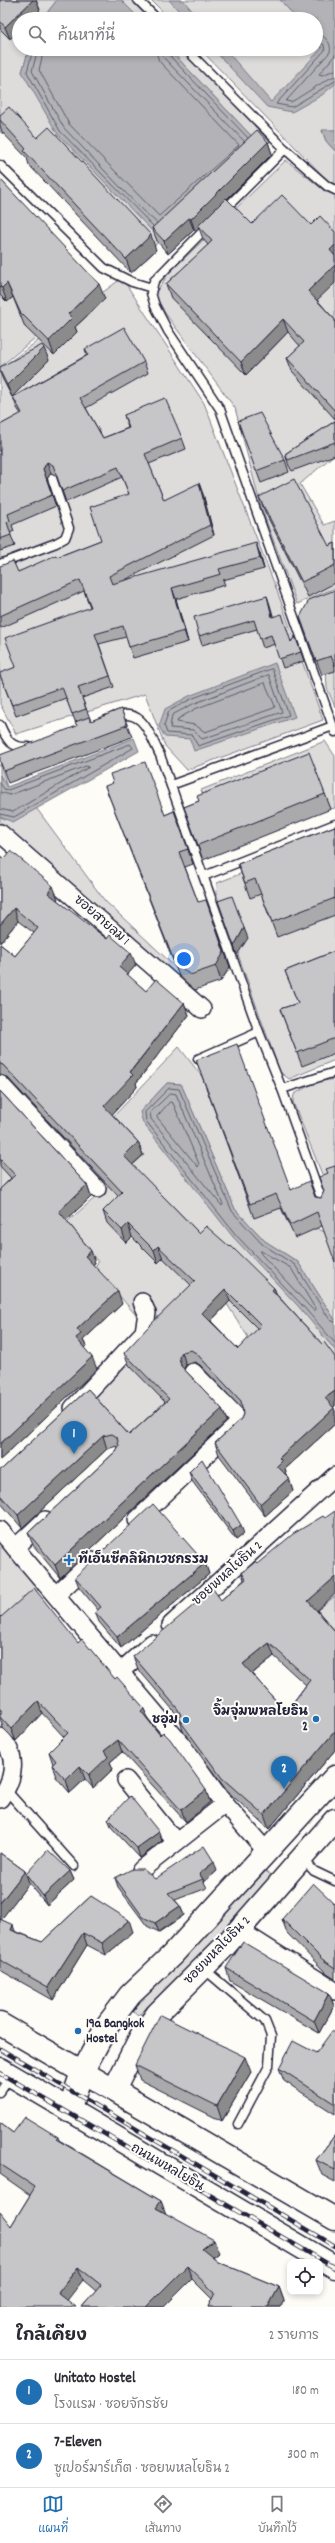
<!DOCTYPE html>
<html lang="th">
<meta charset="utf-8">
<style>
:root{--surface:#fff;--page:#f7f7f7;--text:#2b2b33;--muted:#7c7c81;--line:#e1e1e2;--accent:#1f6fb2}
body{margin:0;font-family:Dekko,"Playpen Sans Thai",sans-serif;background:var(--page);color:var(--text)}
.controls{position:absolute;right:12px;bottom:12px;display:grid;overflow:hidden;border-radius:8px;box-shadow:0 2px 6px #0003}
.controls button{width:36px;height:36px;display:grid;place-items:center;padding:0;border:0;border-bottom:1px solid var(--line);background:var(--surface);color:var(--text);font:20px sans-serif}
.you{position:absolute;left:184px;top:959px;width:14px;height:14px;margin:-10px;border:3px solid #fff;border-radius:50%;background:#1a73e8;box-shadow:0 0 0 6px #1a73e833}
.badge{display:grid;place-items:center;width:26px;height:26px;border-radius:50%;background:var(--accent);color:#fff;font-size:13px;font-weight:700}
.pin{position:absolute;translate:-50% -33px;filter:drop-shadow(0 1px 2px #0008)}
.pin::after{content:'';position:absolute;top:21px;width:14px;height:12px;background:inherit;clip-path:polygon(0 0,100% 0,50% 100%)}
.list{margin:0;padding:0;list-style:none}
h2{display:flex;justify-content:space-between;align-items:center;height:52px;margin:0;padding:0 16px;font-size:17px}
h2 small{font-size:13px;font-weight:400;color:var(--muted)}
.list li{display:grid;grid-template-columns:26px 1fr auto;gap:12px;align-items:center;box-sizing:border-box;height:64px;padding:0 16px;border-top:1px solid var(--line)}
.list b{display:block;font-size:15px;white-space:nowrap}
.list p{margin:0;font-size:13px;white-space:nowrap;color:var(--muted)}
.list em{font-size:13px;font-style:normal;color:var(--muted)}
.icon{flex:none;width:22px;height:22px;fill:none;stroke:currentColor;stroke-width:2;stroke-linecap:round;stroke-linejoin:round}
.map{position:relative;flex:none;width:335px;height:2307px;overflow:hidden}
.search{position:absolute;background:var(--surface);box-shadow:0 2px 6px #0003;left:12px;right:12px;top:12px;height:44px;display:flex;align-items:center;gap:10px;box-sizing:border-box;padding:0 14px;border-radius:22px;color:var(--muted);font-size:15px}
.sheet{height:180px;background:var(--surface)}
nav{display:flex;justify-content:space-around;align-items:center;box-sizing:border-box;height:56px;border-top:1px solid var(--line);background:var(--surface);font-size:11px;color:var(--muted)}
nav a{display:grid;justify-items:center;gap:2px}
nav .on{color:var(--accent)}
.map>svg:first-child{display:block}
.green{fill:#dddcdb;stroke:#807f8b}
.water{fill:#b2b2b7;stroke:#787885}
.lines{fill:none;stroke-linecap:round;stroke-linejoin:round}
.shore{stroke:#5c5c6d;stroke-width:1}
.lane-casing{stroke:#22223b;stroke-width:11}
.street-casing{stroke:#22223b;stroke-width:20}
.secondary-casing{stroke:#22223b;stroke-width:25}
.primary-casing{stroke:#22223b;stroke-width:25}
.lane{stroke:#fdfcf7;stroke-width:8}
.street{stroke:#fdfcf7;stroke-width:17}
.secondary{stroke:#fdfcf7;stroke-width:22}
.primary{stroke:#fdfcf7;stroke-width:22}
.rail-casing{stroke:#22223b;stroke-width:4.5}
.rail{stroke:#fdfcf7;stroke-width:3;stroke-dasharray:9;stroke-linecap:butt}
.wall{fill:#aaaaac;stroke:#22223b;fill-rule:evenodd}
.shaded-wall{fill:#8b8b8c;stroke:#22223b}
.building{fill:#c6c6c8;stroke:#22223b;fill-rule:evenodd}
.poi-dot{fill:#1f6fb2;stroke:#fdfcf7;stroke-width:1.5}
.labels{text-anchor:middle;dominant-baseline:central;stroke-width:4;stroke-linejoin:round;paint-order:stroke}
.street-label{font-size:13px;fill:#22223b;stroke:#fdfcf7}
.poi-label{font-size:13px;font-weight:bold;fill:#22223b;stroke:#fdfcf7;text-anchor:start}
</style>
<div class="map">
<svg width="335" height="2307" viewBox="0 0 335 2307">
<rect width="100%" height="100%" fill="#fdfcf7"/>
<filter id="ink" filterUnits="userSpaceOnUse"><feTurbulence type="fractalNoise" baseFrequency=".025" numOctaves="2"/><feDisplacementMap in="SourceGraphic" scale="8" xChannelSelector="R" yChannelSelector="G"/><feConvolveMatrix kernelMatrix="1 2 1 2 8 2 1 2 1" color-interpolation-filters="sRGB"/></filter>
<g filter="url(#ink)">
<g class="green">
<polygon points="0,0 57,0 42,19 19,19 19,49 29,49 22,72 261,146 169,49 181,49 270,142 152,248 51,163 0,132"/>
<polygon points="121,0 134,0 152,19 140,19"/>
<polygon points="151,0 335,0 335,130 322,131 326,141 335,151 335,184 329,182 200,49 316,49 316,19 170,19"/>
<polygon points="286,160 326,192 335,194 335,454 300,484 324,525 335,521 335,588 297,604 261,507 235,408 165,313 155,294 168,274"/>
<polygon points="122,278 204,403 276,588 323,720 187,770 165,746 145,694 16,734 0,704 0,369"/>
<polygon points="0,279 47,328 0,367"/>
<polygon points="335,667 335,707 327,688 326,671"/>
<polygon points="325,741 335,756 335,808 331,809 314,767 209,809 201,790"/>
<polygon points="0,764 7,787 37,809 105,901 169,961 211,1007 0,822"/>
<polygon points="335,836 335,1060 289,1079 280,1072 216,893 217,883"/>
<polygon points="179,1047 239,1124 292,1215 328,1234 335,1252 335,1320 298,1262 265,1241 235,1209 181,1084 167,1083 140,1112 335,1350 335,1365 257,1351 223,1298 162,1346 95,1267 98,1262 67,1222 144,1155 111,1119"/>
<polygon points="335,1079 335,1181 326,1184 293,1102 294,1094 316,1082"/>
<polygon points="0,1156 26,1184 0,1196"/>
<polygon points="127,1361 176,1413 150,1437 184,1470 168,1484 91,1397"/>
<polygon points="0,1540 40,1588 0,1624"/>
<polygon points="335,1596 335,1634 315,1612"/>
<polygon points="266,1871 274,1878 258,1898 138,2016 132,2011 136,2004"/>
</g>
<g class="water">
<polygon points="57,0 121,0 140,19 42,19"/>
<polygon points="169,0 183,0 199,19 186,19"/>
<polygon points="280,0 335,0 335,84 322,95 292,112 267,107 213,49 225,49 271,102 322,48 316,41 316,19 297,19"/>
<polygon points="29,49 169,49 261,146 154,233 57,133 22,72"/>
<polygon points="322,130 335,130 335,151 326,141"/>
<polygon points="275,663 295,717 194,751 190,739 165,737 159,726 165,709 189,696"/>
<polygon points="134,738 139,751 13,822 0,817 0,775 7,787"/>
<polygon points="167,1083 181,1084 235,1209 265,1241 298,1262 335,1320 335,1350 298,1306 233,1237 143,1123 140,1112"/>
</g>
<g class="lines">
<g class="shore">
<path d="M316,34C325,35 332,43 330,52L286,101L291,102C299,98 331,76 335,76"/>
<polyline points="316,39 324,45 325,50 276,104 292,107 335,81"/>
<polyline points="33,49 27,72 60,131 153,226"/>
<polyline points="38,49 32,71 64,128 141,209 157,223"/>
<polyline points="44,49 39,70 69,124 159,216 239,145 159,61 155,49"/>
<polyline points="161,49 163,57 244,141"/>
<polyline points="166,49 167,53 248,138"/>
<polyline points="335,55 319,74 322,75 335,70"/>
<polygon points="272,669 289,715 198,746 192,735 167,733 164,725 169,711 191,699"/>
<polygon points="269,675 282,712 202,739 193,730 170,728 172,715 193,704"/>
<polygon points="265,683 275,706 274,708 205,732 195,725 177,722 178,719 195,709"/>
<polyline points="0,783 4,789 8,790 130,744 133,748 14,817 0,814"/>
<polyline points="0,792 10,795 86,766 89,767 13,812 0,809"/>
<polygon points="171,1093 176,1094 223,1204 222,1206 151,1119 150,1113"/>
<polygon points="170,1102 173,1103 199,1164 198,1167 157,1117"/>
<polygon points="261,1251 291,1268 316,1310 313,1310 261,1254"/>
<polyline points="335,1322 330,1320 295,1265 262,1244 232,1211 179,1089 169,1088 145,1112 146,1121 236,1235 301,1304 335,1343"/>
</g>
<defs>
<g id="lane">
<polyline points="138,0 157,19"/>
<polyline points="186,49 285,149 327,186 335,190"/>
<polyline points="0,165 104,268 132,282 152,288"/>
<polyline points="224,210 285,149"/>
<polyline points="207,227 154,281 151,293 155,306 168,331 220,409 335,732"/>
<polyline points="0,564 56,543 65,538 69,528 52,478"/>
<path d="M114,717C143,707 149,733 160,755L259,1032L282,1089"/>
<path d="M0,725C7,741 11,748 29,747"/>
<polyline points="171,785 333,726"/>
<polyline points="204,876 335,824"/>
<polyline points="198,1059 259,1032"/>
<polyline points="324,1206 282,1089 335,1072"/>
<polyline points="6,1790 74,1866"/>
<polyline points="303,1859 314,1871 335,1881"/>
<polyline points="203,1968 265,2021 271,2036 269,2066 238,2124"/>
<polyline points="0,2092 11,2076"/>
</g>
<g id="street">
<polyline points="0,833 202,1009"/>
<polyline points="0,1084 97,1189"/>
<polyline points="73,1408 144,1332 147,1313 142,1302"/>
<polyline points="137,1520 238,1424 236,1416 193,1372"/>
<polyline points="0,1530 182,1745 219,1797 267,1852"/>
<polyline points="15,1548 45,1520"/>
<polyline points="56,1595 92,1561"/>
<polyline points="171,1625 335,1476"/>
<polyline points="120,1672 152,1643"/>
<path d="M0,1737C19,1756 14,1779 0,1799"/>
<polyline points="126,1780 176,1842"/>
<polyline points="141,1870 225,1804"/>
<polyline points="239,1930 335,1991"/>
</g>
<g id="secondary">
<polyline points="82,2072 108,2024 130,1995 172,1955 335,1777"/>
<polyline points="114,2090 140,2038 157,2014 224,1947 335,1820"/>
</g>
<g id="primary">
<polyline points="0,2024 335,2219"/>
<polyline points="0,2069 335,2267"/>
<polyline points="69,2111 82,2072"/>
</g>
</defs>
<use href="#lane" class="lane-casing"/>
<use href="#street" class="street-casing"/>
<use href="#secondary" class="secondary-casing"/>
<use href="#primary" class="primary-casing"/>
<use href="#lane" class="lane"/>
<use href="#street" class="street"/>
<use href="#secondary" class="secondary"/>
<use href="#primary" class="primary"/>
<defs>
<g id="rail">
<polyline points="0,2049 335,2246"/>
<polyline points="0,2073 335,2268"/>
</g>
</defs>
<use href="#rail" class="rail-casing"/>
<use href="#rail" class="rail"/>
</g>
<g class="wall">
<polygon points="0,0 36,0 40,10 10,39 0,29"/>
<polygon points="0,115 37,138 156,250 131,273 29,165 27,158 2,132 0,125"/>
<polygon points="268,142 272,154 227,199 335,320 335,419 292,371 287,358 300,346 288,332 246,375 171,298 166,284 208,245 203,239 199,228 195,231 194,230 168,254 157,241 152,228"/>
<polygon points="0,179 105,299 75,327 77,332 54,355 25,327 13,297 7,302 0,295"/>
<polygon points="85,349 144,362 148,373 86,408 103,438 128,428 124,415 182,438 186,449 149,464 164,500 203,494 214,535 123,581 260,554 264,569 223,580 225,585 176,599 188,642 133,658 126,637 99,644 114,687 82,698 91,721 121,709 132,737 8,783 0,761 77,726 66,698 16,716 0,675 16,667 90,607 84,591 1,628 0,626 0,566 18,572 101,540 129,494 122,477 66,502 57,476 51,473 47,479 56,506 12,525 14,531 10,533 15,546 0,551 0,425 21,414 17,408 13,397 87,355"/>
<polygon points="49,360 12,397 3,380 0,372 0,367"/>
<polygon points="238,421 285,460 289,472 261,483"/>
<polygon points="335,421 335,455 292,471 289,466 285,454"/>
<polygon points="259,497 329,546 335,543 335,583 308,597 265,512"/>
<polygon points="335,590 335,671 322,675 300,617"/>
<polygon points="267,596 273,617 291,642 295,636 304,661 283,668 275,644 263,648 257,629 202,645 199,636"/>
<polygon points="105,786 165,815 174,811 193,864 185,867 198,902 230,967 221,981 195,990 179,976"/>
<polygon points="325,794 331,809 203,860 184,807 199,801"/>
<polygon points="335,826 335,915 277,937 261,894 250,898 238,864"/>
<path d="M0,856L58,899L57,900L136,965L127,975L146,991L184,1003L189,1015L136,1083L137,1087L112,1114L138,1142L143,1155L132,1165L199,1233L274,1288L277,1295L322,1344L335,1357V1406L333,1407L335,1411V1424L285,1469L286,1473L285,1474L293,1491L265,1516L219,1455L215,1443L241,1419L243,1414V1410L200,1365L195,1362L186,1365L184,1369L222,1409L227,1421L60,1578L33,1545L28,1533L116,1451L118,1448L117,1446L107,1449L22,1528L0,1502V1470L2,1469L88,1389L129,1435L165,1402L129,1365L124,1353L191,1285L163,1258L158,1263L132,1237L126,1243L107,1223L103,1211L118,1196L7,1077L0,1075V944L15,956L34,933L18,921L0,943ZM230,1301L258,1329L238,1349L211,1321Z"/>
<polygon points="335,951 335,1053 302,1066 280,1009 298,1003 285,971"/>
<polygon points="196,1060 291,1190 321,1198 324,1191 328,1173 322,1226 295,1238 281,1208 254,1218"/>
<polygon points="0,1091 87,1185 91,1197 66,1220 91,1251 95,1263 93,1265 122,1304 83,1340 86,1346 84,1348 97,1369 0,1460 0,1189 11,1178 0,1166"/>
<polygon points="189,1472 244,1534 236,1540 192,1481"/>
<polygon points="205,1563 209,1574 121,1648 99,1622 95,1612 98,1610 79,1587 75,1577"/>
<path d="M257,1564L317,1610L335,1631V1750L269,1829L227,1791L183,1731L179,1717L138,1669L133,1656L221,1600L244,1580L242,1573ZM274,1656L306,1685L286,1712L252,1674Z"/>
<polygon points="0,1616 1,1617 78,1643 115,1679 144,1708 148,1719 210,1802 186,1822 122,1752 110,1762 113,1769 93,1788 85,1779 70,1793 56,1777 52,1765 53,1764 49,1752 64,1737 42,1713 16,1741 3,1728 0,1718"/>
<polygon points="108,1819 162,1841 140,1858 112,1828"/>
<polygon points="0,1853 25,1871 26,1874 70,1871 74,1880 47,1905 29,1883 1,1919 15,1931 42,1942 91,1896 133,1932 106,1955 87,1945 53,2000 0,1970"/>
<polygon points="217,1871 204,1882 207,1888 175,1900 180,1906 184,1915 159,1932 147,1926 118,1887 115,1878 155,1879"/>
<polygon points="335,1904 335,1979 327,1974 287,1933 282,1919"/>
<polygon points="226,1968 329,1993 334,2006 319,2033 230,1981"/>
<polygon points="335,2033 335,2114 284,2081 279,2068 316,2053"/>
<polygon points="135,2065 251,2072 222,2121 140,2080"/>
<polygon points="0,2123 13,2133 58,2137 59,2140 161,2201 165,2213 219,2253 213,2258 218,2262 279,2287 284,2301 280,2307 208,2307 212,2299 192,2279 164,2307 82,2307 96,2291 83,2280 0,2307 11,2226 30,2195 0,2174"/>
<polygon points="335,2135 335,2182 322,2175 316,2160"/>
</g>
<g class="shaded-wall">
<polygon points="33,0 36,0 40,10 31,19 19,19 19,30 10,39 5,27"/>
<polygon points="268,142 272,154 199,227 198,226 199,228 195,231 191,219"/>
<polygon points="189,218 194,230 168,254 164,241"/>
<polygon points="151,235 156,250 131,273 126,259"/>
<polygon points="335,245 335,263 330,250"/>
<polygon points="335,265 335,283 313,304 308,291"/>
<polygon points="7,283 13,297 7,302 2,288"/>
<polygon points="99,284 105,299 75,327 77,332 54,355 49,341 68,314"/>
<polygon points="283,319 288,332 246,375 241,362"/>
<polygon points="44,348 49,360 12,397 7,385"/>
<polygon points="47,462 51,473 47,479 56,506 43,469"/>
<polygon points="199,483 203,494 214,535 210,525"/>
<polygon points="256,543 260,554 264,569 260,558"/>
<polygon points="172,588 176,599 188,642 184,631"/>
<polygon points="267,596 270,605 276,626 272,617"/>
<polygon points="53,886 58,899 52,905 48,893"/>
<polygon points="206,900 230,967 221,981 216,966"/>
<polygon points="14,908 18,921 0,943 0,925"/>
<polygon points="244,928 248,938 237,955 234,946"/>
<polygon points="131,953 136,965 123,980 119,967"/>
<polygon points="184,1003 189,1015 136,1083 137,1087 109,1118 104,1106"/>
<polygon points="138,1142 143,1155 128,1169 124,1156"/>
<polygon points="87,1185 91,1197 63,1223 59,1211"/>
<polygon points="128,1224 132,1237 126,1243 122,1230"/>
<polygon points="158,1246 163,1258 158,1263 154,1250"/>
<polygon points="91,1251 95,1263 89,1268 85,1256"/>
<polygon points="274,1288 279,1300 272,1290"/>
<polygon points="225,1289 230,1301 207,1325 202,1313"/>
<polygon points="118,1291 122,1304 83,1340 86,1346 80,1351 76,1338 77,1329"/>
<polygon points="182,1352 186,1365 183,1370 181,1366 179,1357"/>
<polygon points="92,1357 97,1369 0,1460 0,1444"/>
<polygon points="335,1391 335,1406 330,1410 325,1398"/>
<polygon points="334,1408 335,1411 335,1424 285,1469 286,1473 281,1478 277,1466 279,1458"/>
<polygon points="222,1409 227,1421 60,1578 55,1565"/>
<polygon points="103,1436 107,1449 22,1528 18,1515"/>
<polygon points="289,1478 293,1491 265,1516 260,1504"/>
<polygon points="241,1525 244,1534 236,1540 233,1531"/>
<polygon points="205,1563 209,1574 121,1648 117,1637"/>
<polygon points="335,1577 335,1594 313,1614 308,1601"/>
<polygon points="269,1643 274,1656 248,1677 243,1664"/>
<polygon points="38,1701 42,1713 16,1741 11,1729"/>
<polygon points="144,1708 148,1721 141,1711"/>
<polygon points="335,1731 335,1750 269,1829 264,1815"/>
<polygon points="118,1740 122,1752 110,1762 113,1769 93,1788 89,1775 104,1751"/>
<polygon points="80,1766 85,1779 70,1793 66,1780"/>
<polygon points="206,1790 210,1802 186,1822 181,1810"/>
<polygon points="159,1832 162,1841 140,1858 137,1848"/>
<polygon points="214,1862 217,1871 204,1882 203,1879 199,1874"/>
<polygon points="25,1871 29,1883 0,1921 0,1903"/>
<polygon points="70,1871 74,1880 47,1905 43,1896"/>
<polygon points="180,1906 184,1915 159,1932 155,1923"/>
<polygon points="129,1920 133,1932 106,1955 102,1943"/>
<polygon points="13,1925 17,1938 11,1930"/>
<polygon points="83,1933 87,1945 53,2000 48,1987"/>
<polygon points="329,1993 334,2006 319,2033 314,2021"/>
<polygon points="245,2057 251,2072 222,2121 217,2106"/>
<polygon points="161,2201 166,2214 156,2208"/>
<polygon points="214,2240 219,2253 207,2262 202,2249"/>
<polygon points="187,2266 192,2279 164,2307 146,2307"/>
<polygon points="78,2267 83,2280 62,2307 58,2293"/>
<polygon points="279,2287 284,2301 280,2307 268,2307"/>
</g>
<g class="building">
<polygon points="0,0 33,0 5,27 0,21"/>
<polygon points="9,107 37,138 49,127 151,235 126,259 24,151 26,149 0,120 0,115"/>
<polygon points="257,130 268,142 191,219 189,218 164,241 152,228"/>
<polygon points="0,179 99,284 68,314 72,318 49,341 20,312 7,283 2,288 0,286"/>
<polygon points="282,195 311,225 320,216 335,232 335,245 330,250 335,256 335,265 308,291 335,320 335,411 287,358 304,342 283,319 241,362 166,284 212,241 198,226 226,198 252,224"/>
<polygon points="124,327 144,362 80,398 103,438 129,428 124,415 165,398 182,438 145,454 164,500 199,483 210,525 109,576 112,584 256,543 260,558 219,569 221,574 172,588 184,631 129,647 123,626 95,634 110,676 78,687 86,709 72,714 62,687 12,705 0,675 0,673 16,667 5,638 91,607 80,580 0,616 0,566 13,561 18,572 56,555 57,557 101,540 90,507 129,494 118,467 62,491 53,465 47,462 43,469 52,495 8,514 10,521 7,522 11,535 0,539 0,425 22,413 13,397 88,355 85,349"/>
<polygon points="42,345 44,348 7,385 0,371 0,367"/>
<polygon points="260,413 285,460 256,471 238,421"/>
<polygon points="335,421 335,442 288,460 285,454"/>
<polygon points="294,479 329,546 335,543 335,565 302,582 259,497"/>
<polygon points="335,590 335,666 331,656 316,661 300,617 309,600"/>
<polygon points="267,596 272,617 282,614 291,642 295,636 301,652 279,659 271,635 260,639 254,620 199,636 194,617"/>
<polygon points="121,709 127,725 4,771 0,761 0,755 77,726 75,722 89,717 91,721"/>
<polygon points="309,752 325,794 198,845 184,807 199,801 197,796"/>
<polygon points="145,762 165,815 174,811 188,849 179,852 198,902 206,900 224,952 216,966 190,975 174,961 105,786 113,783 110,774"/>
<polygon points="335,826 335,898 272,922 255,879 245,883 238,864"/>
<path d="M11,851L53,886L48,893L107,939L110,935L131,953L119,967L146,991L156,979L184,1003L130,1072L133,1075L104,1106L138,1142L124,1156L199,1233L206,1226L230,1247L231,1246L274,1288L272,1290L322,1344L324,1342L335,1357V1391L325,1398L334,1408L279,1458L282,1461L277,1466L289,1478L260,1504L215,1443L241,1419L243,1414L241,1401L196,1353L191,1350L182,1352L179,1357L181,1366L222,1409L55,1565L28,1533L116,1451L119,1446L117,1437L112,1434L103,1436L18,1515L0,1495V1470L2,1469L88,1389L129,1435L169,1399L124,1353L148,1327L195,1281L158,1246L154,1250L128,1224L122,1230L103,1211L122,1192L3,1065L0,1064V944L15,956L38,928L14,908L0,925V856L4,859ZM225,1289L261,1325L238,1349L202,1313Z"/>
<polygon points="232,896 244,928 234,946 218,901"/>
<polygon points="335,951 335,1038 297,1053 280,1009 298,1003 285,971"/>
<polygon points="237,1044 291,1190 309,1181 315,1197 321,1198 324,1191 319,1177 328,1173 326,1169 335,1166 335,1262 317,1212 290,1225 276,1194 250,1204 196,1060"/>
<polygon points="0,1091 87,1185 59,1211 91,1251 85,1256 118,1291 77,1329 81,1334 76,1338 92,1357 0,1444 0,1189 15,1175 0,1159"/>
<polygon points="202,1459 241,1525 233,1531 189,1472"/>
<polygon points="153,1504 205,1563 117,1637 95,1612 101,1607 75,1577"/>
<path d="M335,1511V1577L308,1601L335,1631V1731L264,1815L222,1778L178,1718L181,1715L177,1708L133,1656L213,1589L221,1600L246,1579L242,1573L255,1562L257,1564L293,1534L323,1516L325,1518ZM269,1643L310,1680L286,1712L243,1664Z"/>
<polygon points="34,1588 78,1643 82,1639 115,1679 117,1677 144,1708 141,1711 160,1735 163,1732 170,1739 206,1790 181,1810 118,1740 104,1751 108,1757 89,1775 80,1766 66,1780 52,1765 56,1761 49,1752 68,1733 38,1701 11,1729 0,1717 0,1714 3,1711 0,1708 0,1616 1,1617"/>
<polygon points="130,1796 159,1832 137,1848 108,1819"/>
<polygon points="204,1846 214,1862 199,1874 203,1879 168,1893 180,1906 155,1923 143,1917 115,1878 132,1869 143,1869 155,1879"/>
<polygon points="48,1850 70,1871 43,1896 26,1874"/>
<polygon points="0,1853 25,1871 0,1903"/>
<polygon points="313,1883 335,1904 335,1968 322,1959 282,1919"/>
<polygon points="91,1896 129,1920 102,1943 83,1933 48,1987 0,1960 0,1919 13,1925 11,1930 42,1942"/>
<polygon points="243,1942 329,1993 314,2021 226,1968"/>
<polygon points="160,2015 245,2057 217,2106 135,2065"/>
<polygon points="332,2031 335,2033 335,2104 279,2068 293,2041 316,2053"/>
<polygon points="25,2117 58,2137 56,2139 161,2201 156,2208 214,2240 202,2249 218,2262 279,2287 268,2307 208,2307 215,2293 187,2266 146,2307 82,2307 101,2285 78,2267 58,2293 76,2307 0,2307 0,2212 11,2226 35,2187 0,2164 0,2123 13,2133"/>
<polygon points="335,2135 335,2170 316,2160"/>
</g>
</g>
<g class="poi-dot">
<path d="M67 1554h4v4h4v4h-4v4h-4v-4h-4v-4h4z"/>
<circle cx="316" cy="1719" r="4"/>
<circle cx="186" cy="1720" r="4"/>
<circle cx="78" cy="2031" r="4"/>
</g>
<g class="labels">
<g class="street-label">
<text transform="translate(101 921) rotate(41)">ซอยสายลม 1</text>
<text transform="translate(228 1574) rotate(-42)">ซอยพหลโยธิน 2</text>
<text transform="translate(218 1951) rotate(-46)">ซอยพหลโยธิน 2</text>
<text transform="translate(167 2168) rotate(30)">ถนนพหลโยธิน</text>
</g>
<g class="poi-label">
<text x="78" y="1560">ทีเอ็นซีคลินิกเวชกรรม</text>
<text x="308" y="1712" text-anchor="end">จิ้มจุ่มพหลโยธิน<tspan x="308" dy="15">2</tspan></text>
<text x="178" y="1720" text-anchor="end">ชอุ่ม</text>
<text x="86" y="2024">19a Bangkok<tspan x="86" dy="15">Hostel</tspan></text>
</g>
</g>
</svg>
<div class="controls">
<button><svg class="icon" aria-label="locate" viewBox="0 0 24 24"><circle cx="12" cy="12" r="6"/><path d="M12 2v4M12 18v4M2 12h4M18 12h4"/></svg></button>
</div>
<div class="you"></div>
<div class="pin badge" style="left:74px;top:1454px">1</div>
<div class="pin badge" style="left:284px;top:1789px">2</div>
<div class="search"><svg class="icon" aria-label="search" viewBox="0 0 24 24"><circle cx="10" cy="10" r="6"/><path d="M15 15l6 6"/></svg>ค้นหาที่นี่</div>
</div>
<section class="sheet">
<h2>ใกล้เคียง<small>2 รายการ</small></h2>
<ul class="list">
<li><span class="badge">1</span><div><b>Unitato Hostel</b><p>โรงแรม · ซอยจักรชัย</p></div><em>180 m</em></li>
<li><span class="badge">2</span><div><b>7-Eleven</b><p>ซูเปอร์มาร์เก็ต · ซอยพหลโยธิน 2</p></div><em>300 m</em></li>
</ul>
</section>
<nav>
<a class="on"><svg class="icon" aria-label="map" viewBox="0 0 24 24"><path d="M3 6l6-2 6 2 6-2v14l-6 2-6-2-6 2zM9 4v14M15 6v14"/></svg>แผนที่</a>
<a><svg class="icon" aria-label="directions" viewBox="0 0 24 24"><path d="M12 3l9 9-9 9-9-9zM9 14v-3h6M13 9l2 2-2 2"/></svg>เส้นทาง</a>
<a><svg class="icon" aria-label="saved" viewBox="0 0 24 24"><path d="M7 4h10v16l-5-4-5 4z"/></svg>บันทึกไว้</a>
</nav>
